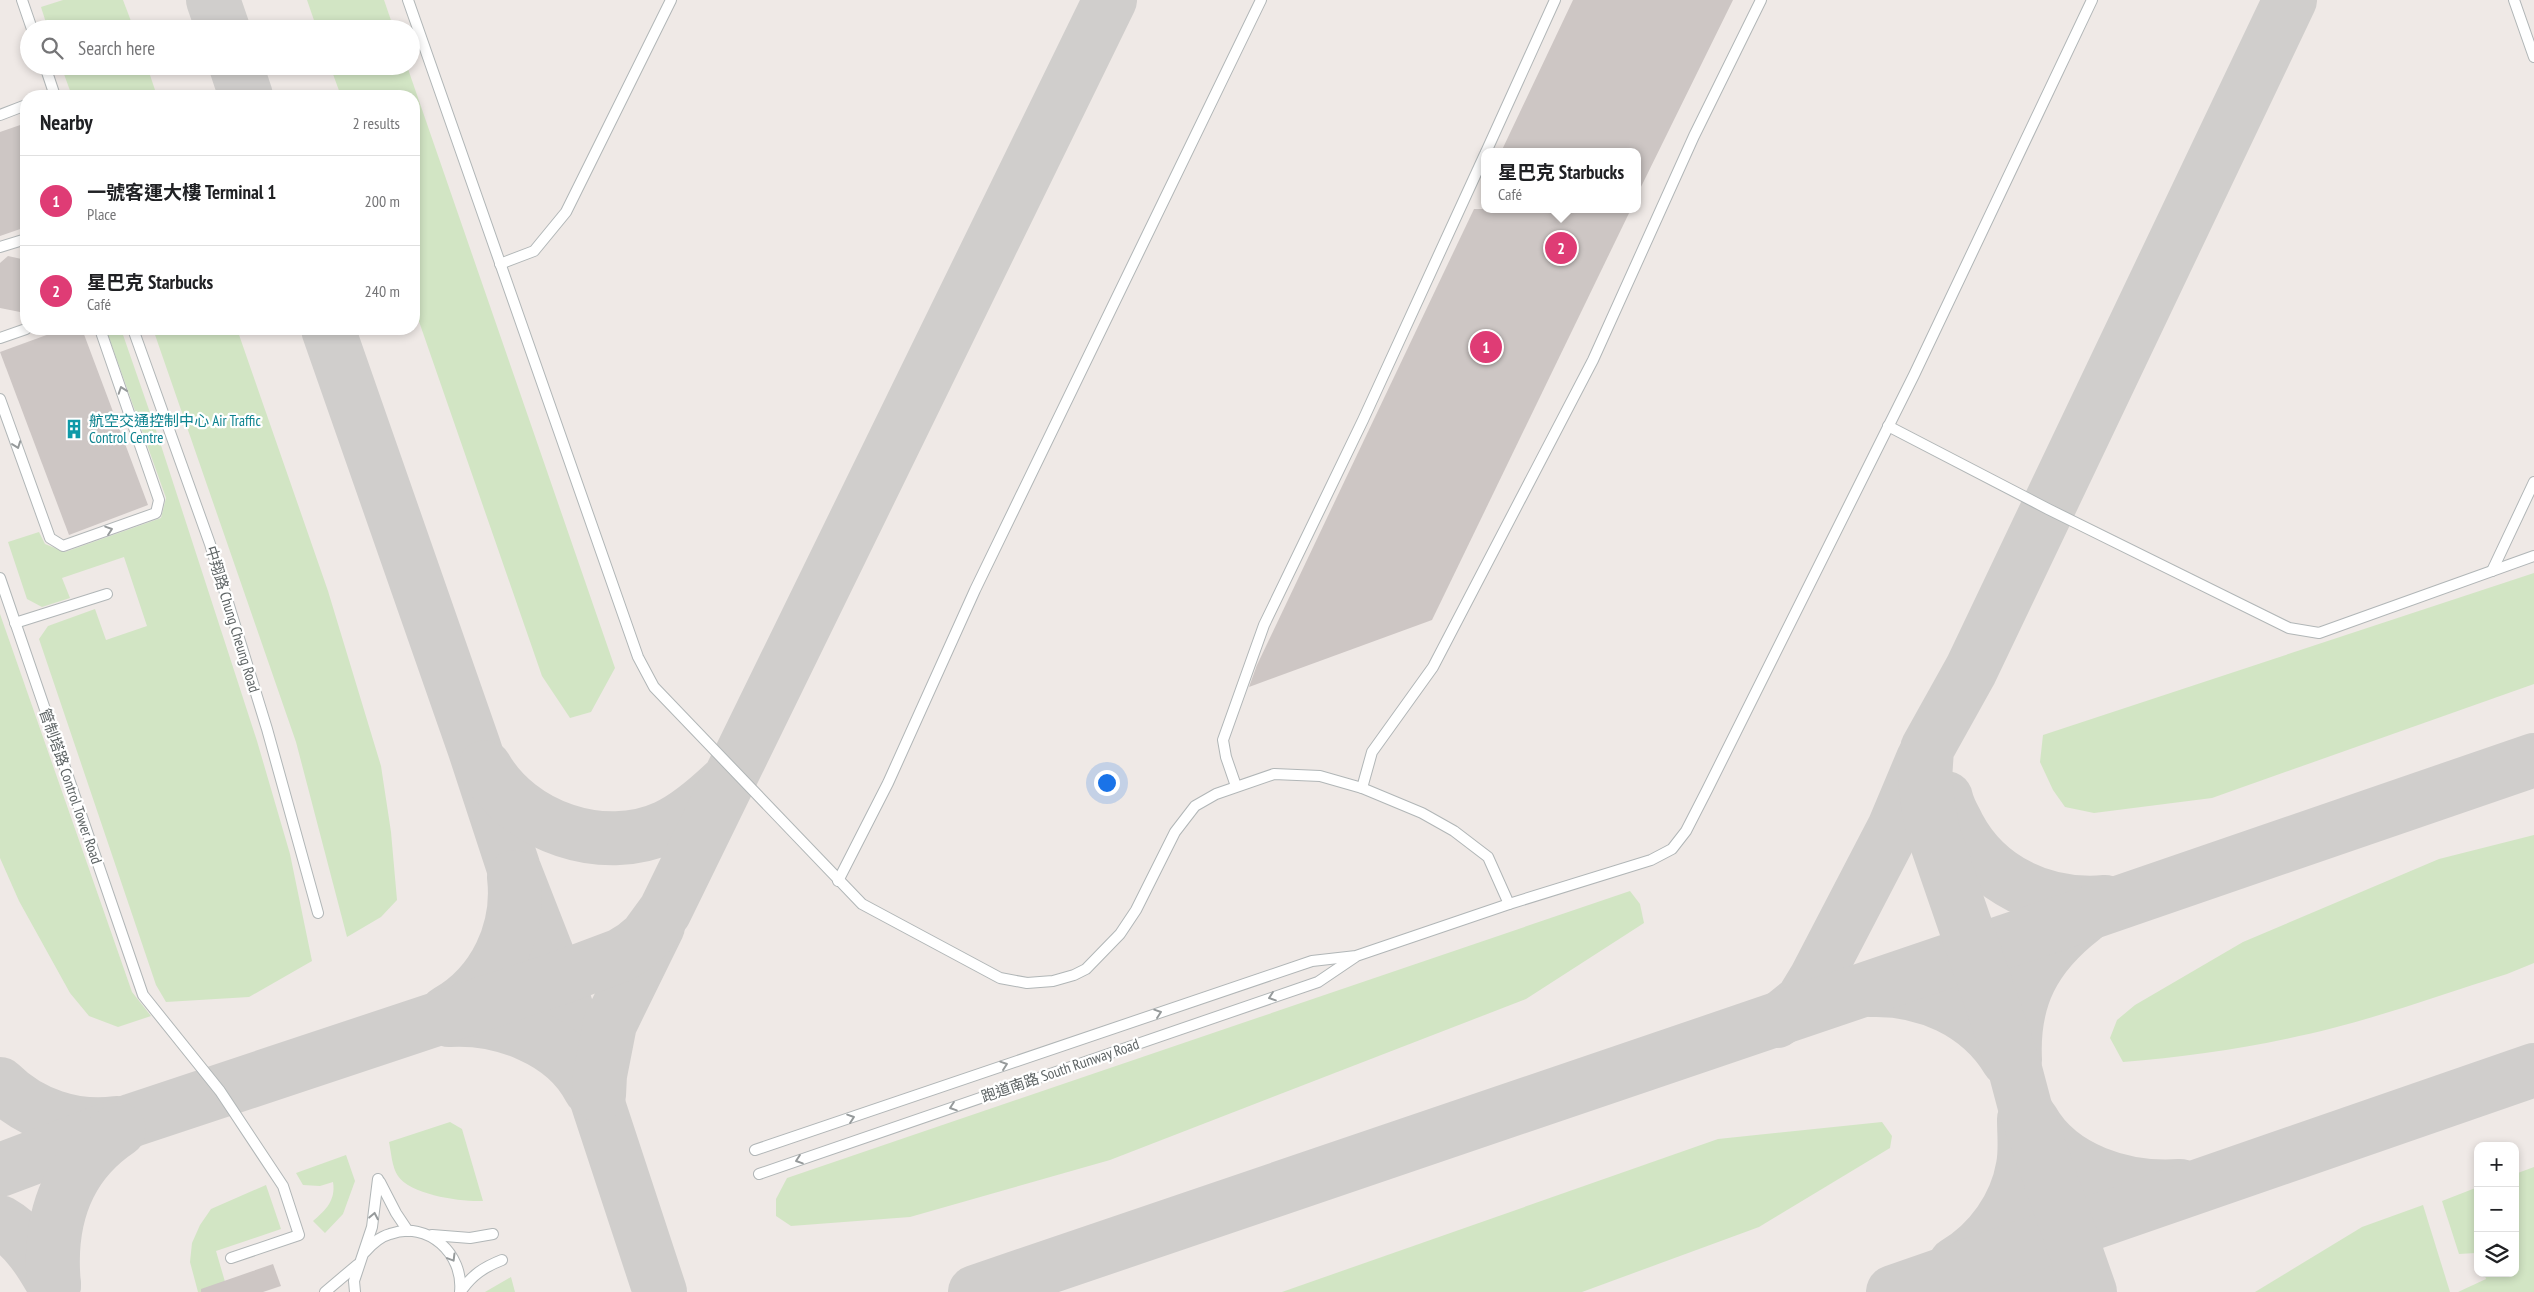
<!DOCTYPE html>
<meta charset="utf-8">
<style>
:root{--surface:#fff;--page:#f2f2f2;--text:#202124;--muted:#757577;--line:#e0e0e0;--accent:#df3c75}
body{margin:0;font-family:"PT Sans Narrow","Noto Sans TC",sans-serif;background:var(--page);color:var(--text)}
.controls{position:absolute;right:15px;bottom:15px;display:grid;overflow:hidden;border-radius:10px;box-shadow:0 2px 8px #0003}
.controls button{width:45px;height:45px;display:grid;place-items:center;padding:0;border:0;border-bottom:1px solid var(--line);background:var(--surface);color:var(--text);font:25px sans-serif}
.you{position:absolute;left:1106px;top:782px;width:18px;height:18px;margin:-12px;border:4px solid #fff;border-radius:50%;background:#1a73e8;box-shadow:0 0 0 8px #1a73e833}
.badge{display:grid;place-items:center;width:32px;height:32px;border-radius:50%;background:var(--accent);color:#fff;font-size:16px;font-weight:700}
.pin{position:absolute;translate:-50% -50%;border:2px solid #fff;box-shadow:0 1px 5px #0006}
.popup{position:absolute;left:1481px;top:148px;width:160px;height:65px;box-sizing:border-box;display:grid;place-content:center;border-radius:10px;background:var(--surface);filter:drop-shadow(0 1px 4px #0005);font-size:16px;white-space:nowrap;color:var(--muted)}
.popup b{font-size:19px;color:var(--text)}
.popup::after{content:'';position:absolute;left:50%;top:100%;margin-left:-10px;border:10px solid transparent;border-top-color:var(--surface)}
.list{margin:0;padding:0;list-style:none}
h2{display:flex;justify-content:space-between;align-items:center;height:65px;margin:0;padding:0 20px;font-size:21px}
h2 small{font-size:16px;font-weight:400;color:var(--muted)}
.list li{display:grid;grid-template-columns:32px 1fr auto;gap:15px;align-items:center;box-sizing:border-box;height:90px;padding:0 20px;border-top:1px solid var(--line)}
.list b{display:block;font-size:19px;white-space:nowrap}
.list p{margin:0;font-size:16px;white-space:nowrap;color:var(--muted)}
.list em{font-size:16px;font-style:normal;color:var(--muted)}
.icon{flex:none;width:28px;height:28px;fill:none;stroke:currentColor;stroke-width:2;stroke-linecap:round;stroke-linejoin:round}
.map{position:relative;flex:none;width:2534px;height:1292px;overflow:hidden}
.search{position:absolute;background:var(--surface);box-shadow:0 2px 8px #0003;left:20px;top:20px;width:400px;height:55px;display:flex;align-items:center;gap:12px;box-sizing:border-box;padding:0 18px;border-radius:28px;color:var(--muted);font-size:19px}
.panel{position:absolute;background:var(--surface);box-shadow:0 2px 8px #0003;left:20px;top:90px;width:400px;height:245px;border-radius:20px}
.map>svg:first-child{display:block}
.green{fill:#d2e5c4}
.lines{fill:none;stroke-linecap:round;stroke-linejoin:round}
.taxiway{stroke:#d0cecc;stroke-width:54}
.building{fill:#cdc6c4}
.service-casing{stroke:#b1b6b7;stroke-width:12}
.service{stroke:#fff;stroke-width:10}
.oneway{stroke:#969a9b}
.labels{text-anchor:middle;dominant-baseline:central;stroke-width:4.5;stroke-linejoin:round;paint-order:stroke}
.culture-label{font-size:15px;fill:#0d838f;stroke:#fff;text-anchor:start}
.street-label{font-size:15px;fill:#5e6465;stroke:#fff}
</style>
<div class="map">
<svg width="2534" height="1292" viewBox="0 0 2534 1292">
<rect width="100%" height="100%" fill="#efe9e6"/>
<g class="green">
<polygon points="63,0 123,0 134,29 48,29 41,7"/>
<polygon points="307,0 384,0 394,29 317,29"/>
<polygon points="61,66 147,66 157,96 72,96"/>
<polygon points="330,66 407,66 615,668 591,712 570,718 542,676 414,307 414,96 341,96"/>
<polygon points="117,329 121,329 156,430 257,741 290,854 312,961 249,997 166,1002 156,985 39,639 48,626 95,609 106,640 147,626 124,557 62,578 70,598 42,607 27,599 8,542 39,532 45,544 65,552 161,518 166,498 107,332"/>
<polygon points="153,329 237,329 328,591 381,766 391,832 397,900 381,917 347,937 296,742"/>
<polygon points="2534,573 2534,684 2212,798 2094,813 2065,807 2053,790 2040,762 2043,735"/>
<polygon points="0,614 132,992 151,1016 118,1027 89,1016 70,993 19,901 0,858"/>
<path d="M2534,835V963L2507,974C2449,992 2392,1013 2333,1028C2267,1045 2191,1057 2123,1062L2110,1038L2117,1020L2135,1005L2243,942L2439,859Z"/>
<polygon points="1630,891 1640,904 1644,923 1526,999 1110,1160 910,1217 791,1226 776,1216 776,1199 787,1178"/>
<path d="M450,1122L462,1129L483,1201C461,1202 411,1195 398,1176C392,1168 391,1151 389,1142Z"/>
<polygon points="1882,1122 1892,1136 1890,1148 1759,1227 1582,1292 1282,1292 1718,1139"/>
<path d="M346,1155L355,1181L343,1214L325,1233L313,1221C326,1210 336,1200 333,1182L320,1186L303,1185L296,1173Z"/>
<polygon points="2534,1167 2534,1292 2458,1292 2486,1279 2484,1273 2515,1273 2515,1174"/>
<polygon points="266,1185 281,1229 216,1251 228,1292 198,1292 190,1262 192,1243 200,1225 211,1209"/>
<polygon points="2478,1187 2478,1258 2476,1253 2459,1254 2442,1201"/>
<polygon points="2423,1205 2450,1292 2255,1292 2362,1227"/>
<polygon points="511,1277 515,1292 485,1292"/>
</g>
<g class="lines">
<g class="taxiway">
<polyline points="213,0 223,29"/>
<polyline points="236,66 246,96"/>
<polyline points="328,329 474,747 514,869 557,979 660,1292"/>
<path d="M485,767C519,827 603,856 666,827C688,817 707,800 724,784"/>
<path d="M1946,798C1948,808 1953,816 1958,826C1987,881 2045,907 2105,902"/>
<path d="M1870,990C1924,988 1979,1012 2008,1060"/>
<path d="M447,1012C495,985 520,930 514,877"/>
<path d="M449,1020C501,1017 565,1040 590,1089"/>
<polyline points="1777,1021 1802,1001 1816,978 1894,828 1923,759"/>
<path d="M2015,1060C2012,998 2034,956 2083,918"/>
<path d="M0,1084C30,1114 75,1129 117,1123"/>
<polyline points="599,1095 600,1075 610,1024 658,926"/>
<path d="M2032,1120C2060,1170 2125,1190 2180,1186"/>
<polyline points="0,1170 133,1120 557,979 621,955 634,947 646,937 665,911 1110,0"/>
<path d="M0,1222C25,1236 40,1260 54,1285"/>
<path d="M1955,1264C1990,1243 2016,1207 2023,1166C2026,1150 2024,1135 2024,1119"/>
<path d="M1964,1271C1997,1267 2029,1274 2058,1292"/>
<path d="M54,1285C48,1223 65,1166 119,1130"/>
<path d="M975,1292C1496,1116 2015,939 2534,760"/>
<polyline points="1893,1292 2534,1070"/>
<polyline points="2090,1292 2025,1107 2016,1073 1933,832 1928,805 1925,779 1927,749 1971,670 2290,0"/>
</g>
</g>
<g class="building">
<polygon points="1573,0 1733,0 1637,195 1637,152 1501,152"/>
<polygon points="26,123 26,227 0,236 0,132"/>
<polygon points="1474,209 1631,209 1432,620 1249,687 1257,665"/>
<polygon points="8,256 26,260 26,311 20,312 0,308 0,263"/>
<polygon points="63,329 82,329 148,505 69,535 0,352"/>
<polygon points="273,1264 281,1286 263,1292 201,1292 201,1289"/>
</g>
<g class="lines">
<defs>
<g id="service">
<polyline points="22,0 32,29"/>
<polyline points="408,0 638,657 654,687 862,904 1000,978 1027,983 1053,981 1074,975 1086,969 1120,934 1136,910 1175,832 1195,806 1216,794 1274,774 1320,776 1362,788 1422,813 1454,831 1488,857 1509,904"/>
<polyline points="2514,0 2534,57"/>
<polyline points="45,66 55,96"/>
<polyline points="0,115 26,105"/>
<polyline points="1486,152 1555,0"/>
<polyline points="0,247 26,239"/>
<polyline points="500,264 534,251 566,212 671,0"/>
<polyline points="133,329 210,544 267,729 318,913"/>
<polyline points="0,338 26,329"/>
<polyline points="0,399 50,538 63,546 156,513 159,500 100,329"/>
<polyline points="1888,426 2048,509 2289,628 2319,633 2534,556"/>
<polyline points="2492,571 2534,482"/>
<polyline points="0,578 143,995 220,1091 283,1186 299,1235 231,1258"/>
<polyline points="15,623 107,594"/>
<polyline points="1236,786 1226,757 1223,740 1264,625 1363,420 1485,154"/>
<polyline points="1362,788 1372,752 1433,667 1593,360 1694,136 1761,0"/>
<polyline points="838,881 888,783 975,590 1261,0"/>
<polyline points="755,1150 1312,961 1356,956 1509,904 1651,860 1672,849 1686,831 1707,790 1914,375 2092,0"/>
<polyline points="759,1174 1318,982 1355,957"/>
<polyline points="380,1182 396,1213 408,1231"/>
<polyline points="432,1235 470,1238 493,1234"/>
<path d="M365,1252C372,1244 379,1237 390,1234C428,1220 464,1254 460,1292"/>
<path d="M461,1291C472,1275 484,1267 502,1260"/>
<polyline points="325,1292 357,1265"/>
<polyline points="355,1292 354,1281 372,1227 378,1179"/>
</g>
</defs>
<use href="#service" class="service-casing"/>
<use href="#service" class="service"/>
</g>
<defs><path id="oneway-chevron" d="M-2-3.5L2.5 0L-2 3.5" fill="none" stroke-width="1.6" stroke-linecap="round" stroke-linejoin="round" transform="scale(1.25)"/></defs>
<g class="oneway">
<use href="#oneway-chevron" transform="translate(122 390) rotate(-109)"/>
<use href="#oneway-chevron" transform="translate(17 445) rotate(70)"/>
<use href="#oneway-chevron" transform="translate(109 530) rotate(-19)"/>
<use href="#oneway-chevron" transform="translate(1272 997) rotate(161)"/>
<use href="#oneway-chevron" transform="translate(1158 1013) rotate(-19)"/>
<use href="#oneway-chevron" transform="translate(1004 1065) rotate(-19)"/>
<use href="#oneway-chevron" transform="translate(953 1107) rotate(161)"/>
<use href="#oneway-chevron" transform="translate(851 1118) rotate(-19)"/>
<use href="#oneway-chevron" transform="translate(799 1160) rotate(161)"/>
<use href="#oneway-chevron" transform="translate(374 1216) rotate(-79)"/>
<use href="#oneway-chevron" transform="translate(452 1258) rotate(59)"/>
</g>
<defs>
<symbol id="building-bare" viewBox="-9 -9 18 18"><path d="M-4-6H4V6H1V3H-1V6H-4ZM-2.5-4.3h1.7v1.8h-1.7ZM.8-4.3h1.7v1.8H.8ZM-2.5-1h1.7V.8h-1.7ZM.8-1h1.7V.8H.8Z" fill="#0f9aa8" stroke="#fff" stroke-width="2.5" paint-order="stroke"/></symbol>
</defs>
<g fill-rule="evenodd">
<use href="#building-bare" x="60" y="415" width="28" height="28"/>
</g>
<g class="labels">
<g class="culture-label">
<text x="89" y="420">航空交通控制中心 Air Traffic<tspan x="89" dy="17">Control Centre</tspan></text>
</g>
<g class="street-label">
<text transform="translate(233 619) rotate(73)">中翔路 Chung Cheung Road</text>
<text transform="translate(71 786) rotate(71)">管制塔路 Control Tower Road</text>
<text transform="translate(1060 1070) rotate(-19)">跑道南路 South Runway Road</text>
</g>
</g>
</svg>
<div class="controls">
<button>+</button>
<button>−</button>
<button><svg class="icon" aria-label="layers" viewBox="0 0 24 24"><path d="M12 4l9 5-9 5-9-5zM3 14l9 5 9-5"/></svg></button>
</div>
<div class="you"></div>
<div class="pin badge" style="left:1486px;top:347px">1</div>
<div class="pin badge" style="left:1561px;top:248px">2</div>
<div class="popup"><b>星巴克 Starbucks</b>Café</div>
<div class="search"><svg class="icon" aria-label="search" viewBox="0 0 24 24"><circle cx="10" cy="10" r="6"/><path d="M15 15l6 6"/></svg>Search here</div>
<section class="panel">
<h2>Nearby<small>2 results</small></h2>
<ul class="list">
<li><span class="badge">1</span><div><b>一號客運大樓 Terminal 1</b><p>Place</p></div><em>200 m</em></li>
<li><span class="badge">2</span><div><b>星巴克 Starbucks</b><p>Café</p></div><em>240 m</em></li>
</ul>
</section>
</div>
